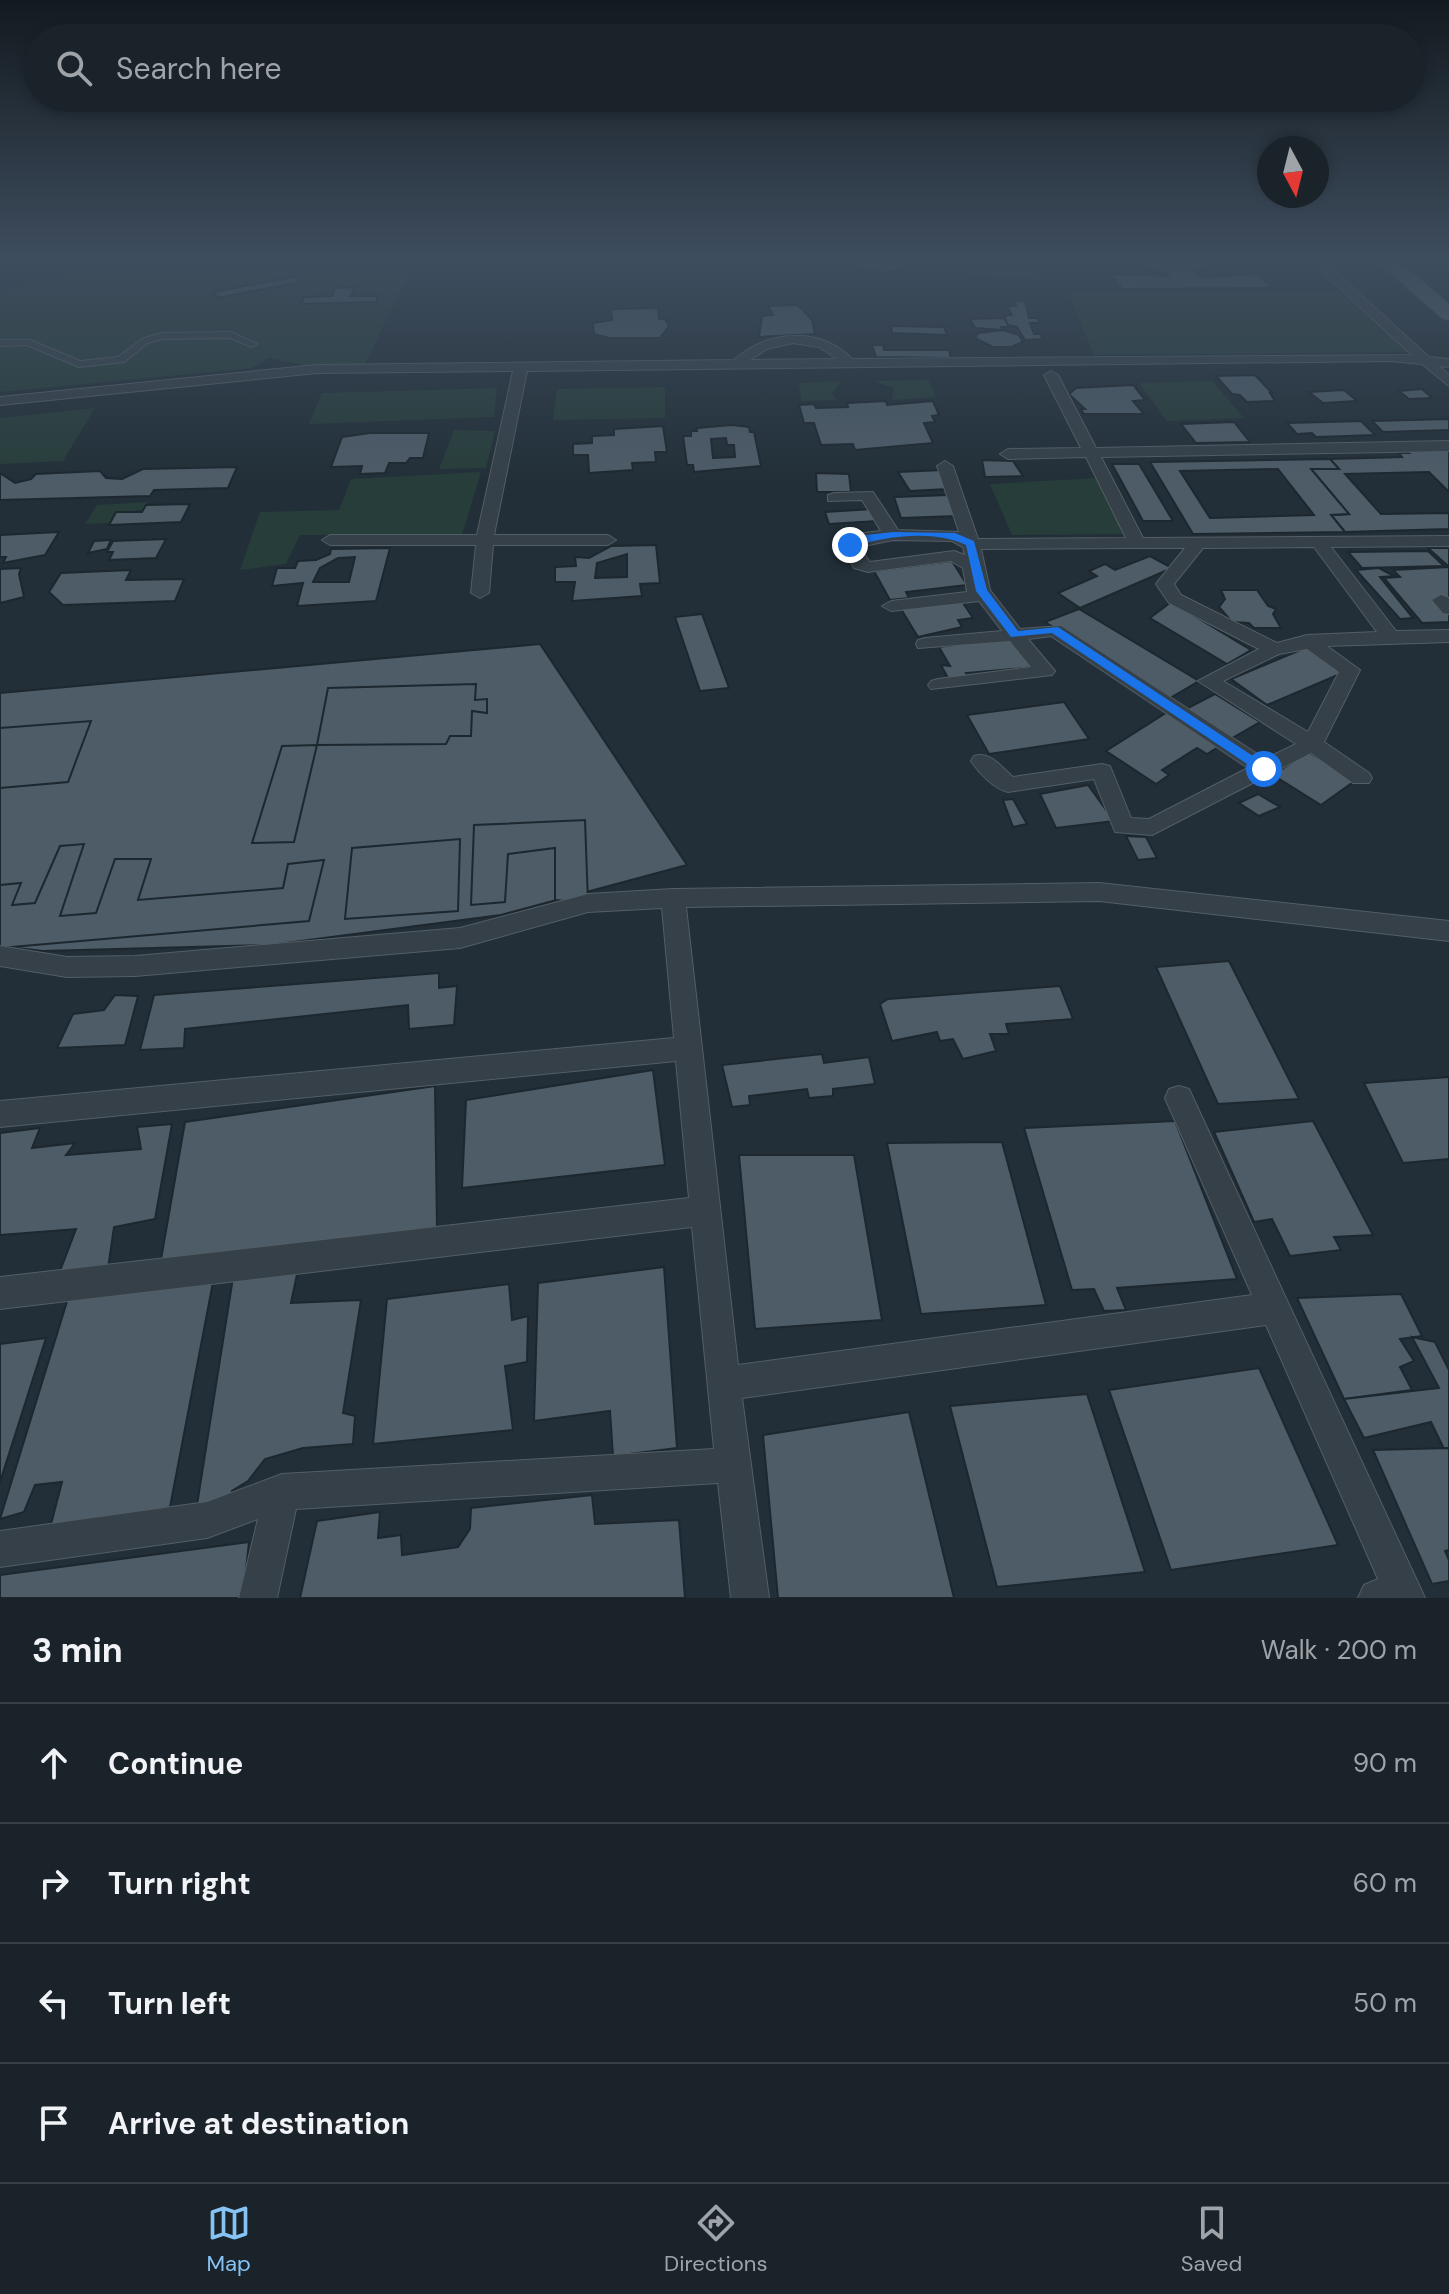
<!DOCTYPE html>
<meta charset="utf-8">
<style>
:root{--surface:#1a232a;--page:#232b32;--text:#f1f3f6;--muted:#9fa4a8;--line:#384047;--accent:#86c2f4}
body{margin:0;font-family:"DM Sans",sans-serif;background:var(--page);color:var(--text)}
.compass{position:absolute;left:1257px;top:136px;width:72px;height:72px;border-radius:50%;background:var(--surface);box-shadow:0 4px 12px #0003;rotate:173deg}
.stop{position:absolute;width:24px;height:24px;margin:-18px;border:6px solid #1a73e8;border-radius:50%;background:#fff}
.stop.end{background:#1a73e8;border-color:#fff;box-shadow:0 2px 8px #0008}
.list{margin:0;padding:0;list-style:none}
h2{display:flex;justify-content:space-between;align-items:center;height:104px;margin:0;padding:0 32px;font-size:34px}
h2 small{font-size:26px;font-weight:400;color:var(--muted)}
.list li{display:grid;grid-template-columns:52px 1fr auto;gap:24px;align-items:center;box-sizing:border-box;height:120px;padding:0 32px;border-top:2px solid var(--line)}
.list b{display:block;font-size:30px;white-space:nowrap}
.list em{font-size:26px;font-style:normal;color:var(--muted)}
.icon{flex:none;width:44px;height:44px;fill:none;stroke:currentColor;stroke-width:2;stroke-linecap:round;stroke-linejoin:round}
.map{position:relative;flex:none;width:1449px;height:1598px;overflow:hidden}
.search{position:absolute;background:var(--surface);box-shadow:0 4px 12px #0003;left:24px;right:24px;top:24px;height:88px;display:flex;align-items:center;gap:20px;box-sizing:border-box;padding:0 28px;border-radius:44px;color:var(--muted);font-size:30px}
.sheet{height:584px;background:var(--surface)}
nav{display:flex;justify-content:space-around;align-items:center;box-sizing:border-box;height:112px;border-top:2px solid var(--line);background:var(--surface);font-size:22px;color:var(--muted)}
nav a{display:grid;justify-items:center;gap:4px}
nav .on{color:var(--accent)}
.map>svg:first-child{display:block}
.green{fill:#273d3a}
.building{fill:#4d5c67;stroke:#1d272f;stroke-width:2;fill-rule:evenodd}
.lines{fill:none;stroke-linecap:round;stroke-linejoin:round}
.pedestrian-casing{stroke:#535e66;stroke-width:2}
.minor-casing{stroke:#535e66;stroke-width:2}
.primary-casing{stroke:#424c55;stroke-width:2}
.pedestrian{fill:#354048;fill-rule:evenodd}
.minor{fill:#354048;fill-rule:evenodd}
.primary{fill:#536068;fill-rule:evenodd}
.route{fill:#1a73e8}
</style>
<div class="map">
<svg width="1449" height="1598" viewBox="0 0 1449 1598">
<rect width="100%" height="100%" fill="#222f38"/>
<g class="green">
<polygon points="132,259 415,259 364,367 316,368 269,358 252,368 0,392 0,291"/>
<polygon points="971,259 1032,259 1038,279 971,275"/>
<polygon points="1068,293 1352,293 1423,352 1094,355"/>
<polygon points="928,380 936,397 892,400 894,388 874,381"/>
<polygon points="842,381 832,393 837,400 801,401 799,383"/>
<polygon points="1212,381 1244,418 1167,421 1139,383"/>
<polygon points="665,387 665,418 553,420 557,389"/>
<polygon points="497,388 494,417 309,424 322,393"/>
<polygon points="95,408 63,461 0,464 0,418"/>
<polygon points="454,430 495,431 486,468 439,469"/>
<polygon points="481,472 462,535 300,535 286,564 240,570 260,512 339,510 351,479"/>
<polygon points="1096,478 1128,534 1012,535 990,484"/>
<polygon points="147,502 143,510 116,512 110,523 85,524 97,505"/>
</g>
<g class="building">
<polygon points="820,259 881,263 882,259 915,259 914,263 902,262 898,271 883,272"/>
<polygon points="1140,261 1199,261 1211,270 1195,270 1201,277 1257,274 1273,288 1122,289 1109,274 1169,276 1162,270 1150,270"/>
<polygon points="297,276 300,282 218,298 213,292"/>
<polygon points="355,287 351,296 378,296 376,302 301,304 304,297 332,296 335,288"/>
<polygon points="1013,300 1025,301 1029,318 1038,318 1039,323 1030,323 1034,334 1040,334 1043,339 1025,340 1017,327 1008,325 1004,316 1012,315 1007,306 1016,306"/>
<polygon points="798,305 812,320 815,334 759,337 762,316 773,315 768,306"/>
<polygon points="658,308 659,319 665,319 669,326 660,338 609,338 594,334 593,323 612,320 611,309"/>
<polygon points="1004,318 1008,325 1017,327 1001,327 1003,330 975,328 970,319"/>
<polygon points="891,326 944,327 947,335 892,333"/>
<polygon points="1003,330 1019,335 1023,342 1011,347 993,347 975,338 978,333"/>
<polygon points="872,345 883,345 884,350 949,350 951,358 876,357"/>
<polygon points="1255,375 1272,393 1270,393 1275,401 1247,402 1240,395 1232,394 1216,376"/>
<polygon points="1133,385 1145,400 1133,401 1144,414 1084,414 1081,409 1085,409 1069,394 1076,388"/>
<polygon points="1422,389 1432,398 1409,399 1399,391"/>
<polygon points="1344,390 1357,401 1323,403 1309,392"/>
<polygon points="886,401 887,405 933,401 939,415 932,416 935,422 924,423 933,443 855,450 853,444 821,445 814,423 804,423 799,405 814,404 816,408 848,407 847,403"/>
<polygon points="1449,419 1449,430 1383,432 1372,421"/>
<polygon points="1361,421 1375,435 1316,437 1312,433 1297,434 1287,423"/>
<polygon points="1234,422 1250,442 1196,443 1181,424"/>
<path d="M732,425L749,427L750,432H754L761,466L694,472L693,465H687L683,436H691V431H697V428ZM726,438L727,445H734L735,457L713,458L711,439Z"/>
<polygon points="663,426 667,452 655,452 656,462 632,463 633,470 589,473 588,455 573,455 573,444 592,443 592,436 614,435 614,429"/>
<polygon points="370,433 429,433 423,458 410,458 406,463 389,463 385,473 360,474 362,466 331,467 342,437"/>
<polygon points="1449,449 1449,492 1429,472 1345,474 1381,514 1449,513 1449,529 1345,532 1331,515 1349,514 1311,469 1339,469 1330,459 1402,457 1399,453 1409,453 1406,450"/>
<path d="M1330,459L1339,469H1311L1349,514L1331,515L1345,532L1193,534L1150,462ZM1278,469L1314,515L1210,518L1180,471Z"/>
<polygon points="982,460 1013,461 1023,476 985,477"/>
<polygon points="1112,464 1139,464 1173,521 1143,521"/>
<polygon points="237,467 228,488 154,490 150,496 0,500 0,473 15,483 31,479 36,474 100,471 106,478 122,479 143,469"/>
<polygon points="942,470 948,489 910,491 898,472"/>
<polygon points="816,473 849,474 851,492 817,492"/>
<polygon points="949,495 957,516 901,518 894,497"/>
<polygon points="190,504 181,522 109,525 116,512 142,512 146,505"/>
<polygon points="873,509 878,521 829,524 825,512"/>
<polygon points="59,532 45,555 3,563 6,557 0,557 0,535"/>
<polygon points="166,539 156,558 109,560 113,552 107,552 113,541"/>
<polygon points="111,540 107,549 88,553 94,541"/>
<path d="M656,545L660,583L640,584L642,596L572,601L575,582H555V567L576,566L575,557L589,558L611,546ZM627,554V577L595,578L597,563Z"/>
<path d="M390,548L376,601L297,606L303,583L272,586L277,568H295L298,561L316,560L330,554L331,549ZM355,557L349,582H313L320,568L338,558Z"/>
<polygon points="1428,548 1449,548 1449,565 1447,565"/>
<polygon points="1428,551 1444,566 1362,568 1348,552"/>
<polygon points="1150,556 1172,568 1080,608 1058,593 1097,576 1089,571 1105,564 1115,570"/>
<polygon points="952,561 967,585 906,592 909,598 890,600 874,571"/>
<polygon points="1449,567 1449,622 1422,623 1384,578 1400,577 1393,570"/>
<polygon points="21,568 19,574 24,597 0,603 0,569"/>
<polygon points="1379,568 1394,576 1380,577 1413,618 1400,619 1356,570"/>
<polygon points="131,570 126,580 184,579 175,601 63,605 49,592 61,573"/>
<polygon points="1221,590 1257,590 1268,606 1276,609 1273,614 1281,628 1254,628 1249,623 1232,622 1219,607 1225,599"/>
<polygon points="961,600 973,618 958,620 962,627 918,637 901,609"/>
<polygon points="1171,602 1251,650 1227,664 1150,618"/>
<polygon points="1079,609 1199,681 1170,698 1045,622"/>
<polygon points="702,614 729,688 700,691 675,617"/>
<polygon points="1014,637 1035,667 966,673 970,679 950,682 941,665 950,666 939,647"/>
<polygon points="540,644 687,865 501,915 270,945 43,951 0,946 0,693"/>
<polygon points="1310,646 1347,671 1267,705 1231,679"/>
<polygon points="476,684 475,700 487,699 487,713 472,711 471,736 450,736 446,744 317,745 328,688"/>
<polygon points="1215,694 1260,722 1227,741 1182,711"/>
<polygon points="1064,702 1089,739 989,754 967,715"/>
<polygon points="1169,711 1223,744 1207,754 1197,748 1162,770 1169,775 1156,784 1106,751"/>
<polygon points="91,721 68,782 0,788 0,728"/>
<polygon points="317,745 294,842 252,843 282,746"/>
<polygon points="1308,752 1356,780 1321,805 1273,775"/>
<polygon points="1088,785 1114,821 1056,828 1040,794"/>
<polygon points="1258,794 1280,807 1259,816 1239,803"/>
<polygon points="1013,799 1027,824 1013,827 1003,800"/>
<polygon points="585,820 588,903 555,900 555,848 508,854 505,902 471,905 474,825"/>
<polygon points="1126,836 1146,837 1157,858 1138,860"/>
<polygon points="460,839 458,911 345,919 352,848"/>
<polygon points="84,844 60,916 96,913 115,859 151,859 138,900 283,888 288,864 324,860 309,921 0,948 0,885 21,883 12,905 35,903 60,846"/>
<polygon points="1229,961 1299,1099 1218,1104 1156,967"/>
<polygon points="439,973 439,988 457,986 454,1025 409,1029 408,1005 185,1029 184,1048 140,1050 154,995"/>
<polygon points="1060,986 1073,1019 1006,1024 1009,1034 990,1034 996,1051 963,1059 953,1039 940,1041 937,1032 892,1041 880,1004 888,999"/>
<polygon points="115,995 138,996 125,1045 57,1048 73,1014 104,1010"/>
<polygon points="822,1054 824,1063 869,1057 875,1084 833,1089 833,1096 809,1098 807,1089 749,1096 750,1105 732,1107 722,1065"/>
<polygon points="653,1070 665,1165 462,1188 466,1100"/>
<polygon points="1449,1077 1449,1159 1403,1163 1364,1083"/>
<polygon points="435,1086 437,1227 160,1265 185,1122"/>
<polygon points="1175,1121 1237,1279 1117,1288 1126,1310 1104,1311 1094,1289 1072,1290 1024,1128"/>
<polygon points="1313,1121 1373,1235 1334,1237 1341,1250 1290,1256 1272,1219 1254,1222 1214,1132"/>
<polygon points="172,1124 155,1219 114,1227 108,1269 60,1271 76,1229 0,1235 0,1133 40,1128 32,1148 75,1143 66,1155 141,1149 137,1127"/>
<polygon points="1002,1142 1046,1305 921,1314 887,1143"/>
<polygon points="739,1155 854,1155 882,1320 755,1329"/>
<polygon points="235,1265 299,1265 291,1303 361,1300 343,1413 355,1416 353,1444 303,1448 265,1459 248,1481 232,1491 229,1503 196,1511"/>
<polygon points="664,1267 677,1448 613,1456 610,1411 534,1421 538,1283"/>
<polygon points="214,1277 170,1507 93,1524 50,1528 62,1482 35,1485 24,1512 0,1519 69,1295"/>
<polygon points="509,1284 512,1320 528,1316 527,1362 505,1366 513,1430 373,1444 387,1299"/>
<polygon points="1401,1294 1422,1336 1400,1339 1414,1361 1400,1367 1412,1390 1344,1399 1297,1298"/>
<polygon points="1412,1337 1435,1342 1449,1370 1449,1448 1444,1449 1431,1422 1364,1438 1344,1399 1439,1388"/>
<polygon points="46,1338 0,1482 0,1344"/>
<polygon points="1259,1368 1338,1545 1171,1570 1109,1390"/>
<polygon points="1087,1394 1145,1572 997,1587 950,1406"/>
<polygon points="909,1412 954,1598 778,1598 763,1435"/>
<polygon points="1449,1448 1449,1550 1445,1551 1449,1560 1449,1581 1432,1584 1373,1450"/>
<polygon points="592,1495 595,1524 679,1520 685,1598 300,1598 317,1521 380,1512 378,1538 401,1535 402,1555 458,1547 470,1529 471,1508"/>
<polygon points="249,1542 243,1598 0,1598 0,1575"/>
</g>
<g class="lines">
<defs>
<polygon id="pedestrian" points="231,332 257,344 252,347 230,338 162,339 148,343 124,362 79,367 27,345 0,346 0,340 30,340 80,361 118,357 142,339 161,333"/>
<g id="minor">
<path d="M1308,259H1321L1429,357L1449,359V367L1439,366L1449,375V386L1422,364L1390,361L527,371L494,535H608L616,540L608,545H493L489,593L480,598L471,593L476,545H330L322,540L330,535H477L513,371L317,373L0,405V397L317,365L734,360C768,330 819,326 852,359L1412,355ZM793,343L819,347L837,359L750,360L767,349Z"/>
<path d="M1051,371L1058,375L1096,448L1449,441V451L1101,457L1143,538L1449,536V546L1331,547L1396,631L1449,630V642L1327,646L1360,670L1324,742L1369,773L1372,778L1369,783H1353L1311,753L1152,835L1115,832L1094,779L1008,792C994,789 979,773 971,761L974,756C991,751 1001,767 1013,777L1102,764L1110,766L1131,818L1149,819L1248,768L1051,636L1028,639L1055,671L1052,675L931,689L928,685L931,681L938,679L1031,667L1010,641L918,648L916,644L918,640L925,638L1002,631L979,601L891,611L882,606L891,601L967,592L963,568L951,561L868,572L854,568L842,545L856,534L881,531L862,500L828,501V495L834,493L873,492L898,530L959,532L937,466L945,461L953,466L978,539L1126,538L1086,457L1008,459L1000,454L1008,449L1081,448L1044,375ZM893,540L952,541L963,547L965,555L954,551L870,562L859,547ZM1314,547L1377,632L1307,635L1277,643L1181,595L1174,584L1203,548ZM1134,548H1185L1156,584L1169,603L1259,649L1198,681L1296,744L1265,759L1061,626L1020,629L990,590L981,549ZM1307,649L1339,672L1308,732L1223,681L1279,654Z"/>
<polygon points="1441,595 1449,598 1449,614 1443,613 1432,600"/>
<polygon points="1099,883 1449,921 1449,941 1099,901 686,907 738,1365 1252,1295 1165,1098 1169,1089 1179,1086 1189,1089 1425,1598 1358,1598 1364,1585 1378,1579 1266,1325 742,1398 769,1598 731,1598 718,1483 296,1509 277,1598 239,1598 258,1519 207,1538 0,1567 0,1531 207,1502 282,1474 714,1449 692,1227 0,1309 0,1277 689,1198 676,1061 0,1127 0,1101 674,1038 662,908 588,912 460,948 135,976 67,977 0,966 0,946 67,957 135,956 460,928 588,894 673,889"/>
</g>
<polygon id="primary" points="1375,259 1395,259 1449,304 1449,320 1442,318"/>
</defs>
<use href="#pedestrian" class="pedestrian-casing"/>
<use href="#minor" class="minor-casing"/>
<use href="#primary" class="primary-casing"/>
<use href="#pedestrian" class="pedestrian"/>
<use href="#minor" class="minor"/>
<use href="#primary" class="primary"/>
</g>
<linearGradient id="sky" x2="0" y2="1"><stop stop-color="#131a1f"/><stop offset="0.54" stop-color="#3e4d5e"/><stop offset="1" stop-color="#3e4d5e" stop-opacity="0"/></linearGradient>
<rect width="1449" height="483" fill="url(#sky)"/>
<path class="route" d="M893,532L955,533L974,541L987,590L1018,631L1058,627L1268,766V772H1259L1052,633L1011,637L976,591L966,545C934,529 882,536 850,548L845,545L858,536Z"/>
</svg>
<svg class="compass" viewBox="-18 -18 36 36"><path d="M0-13l5 13h-10z" fill="#e53935"/><path d="M0 13l5-13h-10z" fill="#9fa4a8"/></svg>
<div class="stop" style="left:1264px;top:769px"></div>
<div class="stop end" style="left:850px;top:545px"></div>
<div class="search"><svg class="icon" aria-label="search" viewBox="0 0 24 24"><circle cx="10" cy="10" r="6"/><path d="M15 15l6 6"/></svg>Search here</div>
</div>
<section class="sheet">
<h2>3 min<small>Walk · 200 m</small></h2>
<ul class="list">
<li><svg class="icon" aria-label="ahead" viewBox="0 0 24 24"><path d="M12 20V5M6 11l6-6 6 6"/></svg><div><b>Continue</b></div><em>90 m</em></li>
<li><svg class="icon" aria-label="right" viewBox="0 0 24 24"><path d="M7 20v-9h11M14 6l5 5-5 5"/></svg><div><b>Turn right</b></div><em>60 m</em></li>
<li><svg class="icon" aria-label="left" viewBox="0 0 24 24"><path d="M17 20v-9H6M10 6l-5 5 5 5"/></svg><div><b>Turn left</b></div><em>50 m</em></li>
<li><svg class="icon" aria-label="arrive" viewBox="0 0 24 24"><path d="M6 21V4h12l-3 4 3 4H6"/></svg><div><b>Arrive at destination</b></div></li>
</ul>
</section>
<nav>
<a class="on"><svg class="icon" aria-label="map" viewBox="0 0 24 24"><path d="M3 6l6-2 6 2 6-2v14l-6 2-6-2-6 2zM9 4v14M15 6v14"/></svg>Map</a>
<a><svg class="icon" aria-label="directions" viewBox="0 0 24 24"><path d="M12 3l9 9-9 9-9-9zM9 14v-3h6M13 9l2 2-2 2"/></svg>Directions</a>
<a><svg class="icon" aria-label="saved" viewBox="0 0 24 24"><path d="M7 4h10v16l-5-4-5 4z"/></svg>Saved</a>
</nav>
